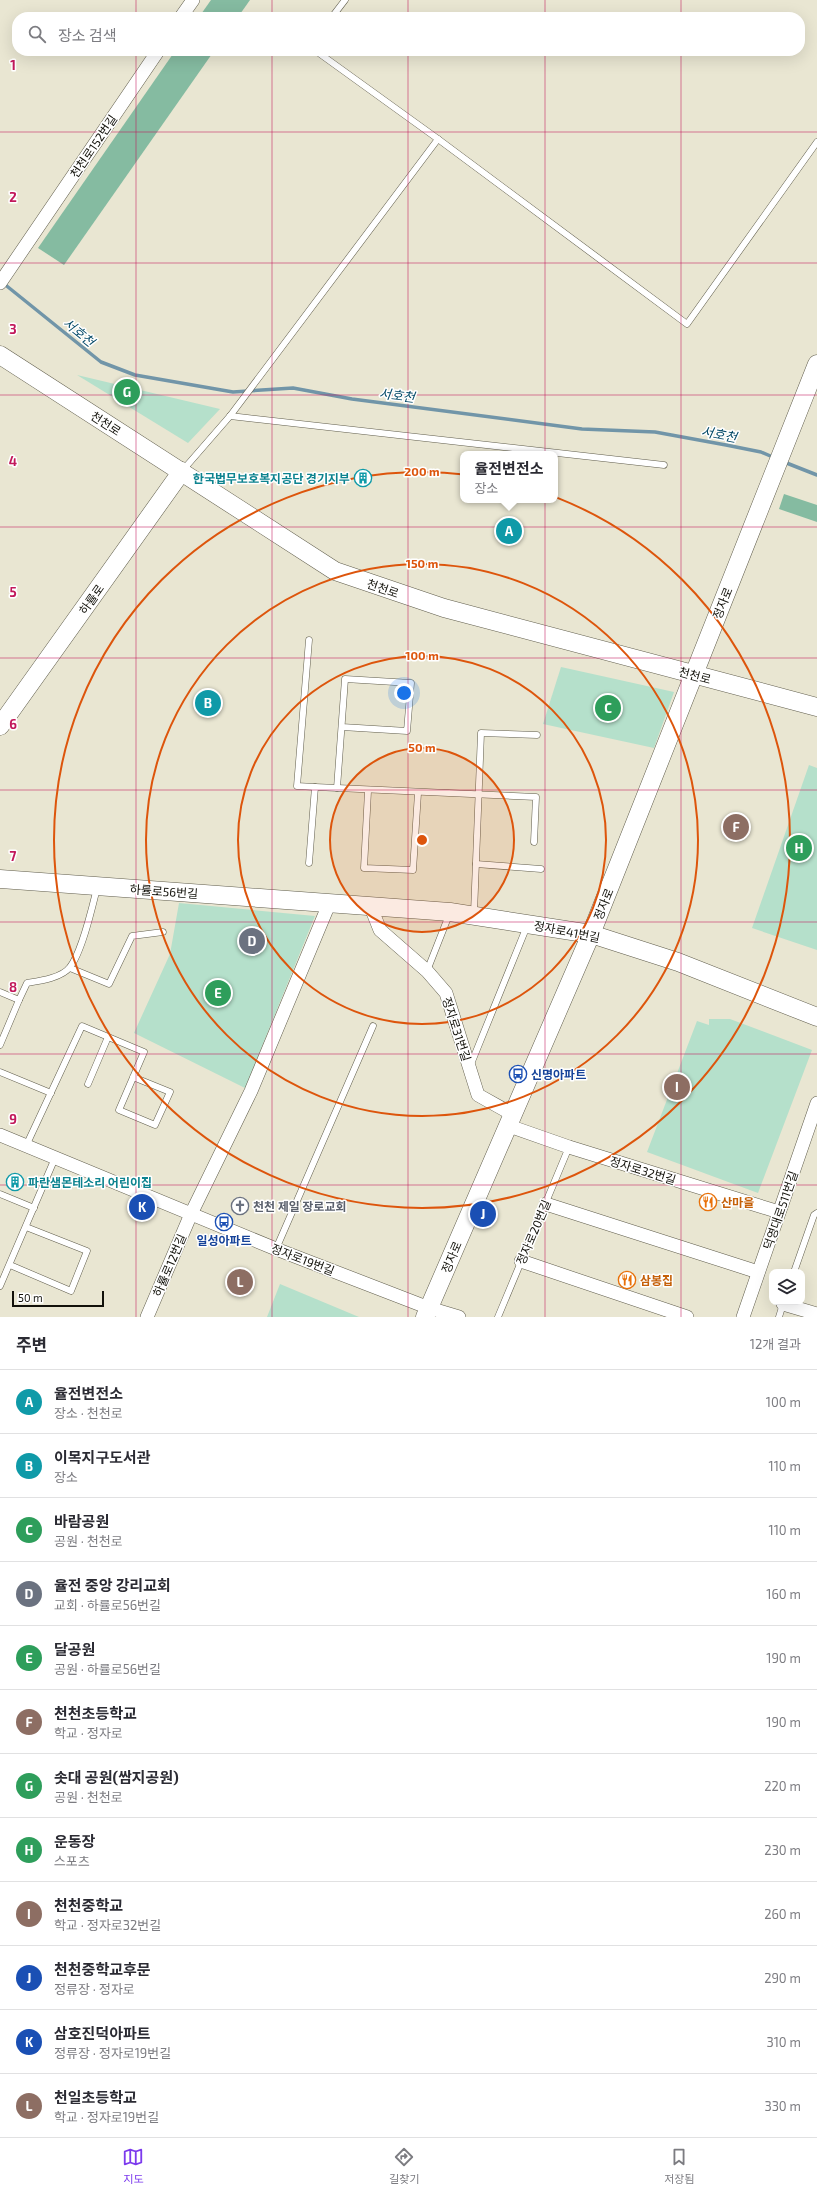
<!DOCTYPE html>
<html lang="ko">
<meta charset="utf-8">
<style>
:root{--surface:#fff;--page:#f2f2f3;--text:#2b2b33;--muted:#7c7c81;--line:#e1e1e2;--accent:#7c3aed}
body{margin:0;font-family:"Exo 2","Noto Sans KR",sans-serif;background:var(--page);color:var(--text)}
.controls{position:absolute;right:12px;bottom:12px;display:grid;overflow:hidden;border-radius:8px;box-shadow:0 4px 16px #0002}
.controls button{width:36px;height:36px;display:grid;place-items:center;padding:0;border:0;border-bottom:1px solid var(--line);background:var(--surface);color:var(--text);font:20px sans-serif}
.scale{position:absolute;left:12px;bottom:10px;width:92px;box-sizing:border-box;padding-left:4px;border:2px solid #12110a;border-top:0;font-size:11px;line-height:14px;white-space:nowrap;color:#12110a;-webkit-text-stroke:3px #fff;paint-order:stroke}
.you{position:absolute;left:404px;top:693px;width:14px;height:14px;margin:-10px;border:3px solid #fff;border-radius:50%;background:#1a73e8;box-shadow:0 0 0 6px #1a73e833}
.badge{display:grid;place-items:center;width:26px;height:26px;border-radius:50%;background:var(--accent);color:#fff;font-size:13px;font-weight:700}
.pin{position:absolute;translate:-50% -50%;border:2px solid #fff;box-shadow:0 1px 4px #0006}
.popup{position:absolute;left:460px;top:451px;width:98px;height:52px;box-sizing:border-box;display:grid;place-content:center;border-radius:8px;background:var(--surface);filter:drop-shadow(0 1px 3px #0005);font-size:13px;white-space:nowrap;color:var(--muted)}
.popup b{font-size:15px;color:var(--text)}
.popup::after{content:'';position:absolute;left:50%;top:100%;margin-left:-8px;border:8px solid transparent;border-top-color:var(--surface)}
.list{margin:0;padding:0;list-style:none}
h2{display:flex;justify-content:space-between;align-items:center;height:52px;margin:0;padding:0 16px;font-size:17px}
h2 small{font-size:13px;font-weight:400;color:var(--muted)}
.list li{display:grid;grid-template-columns:26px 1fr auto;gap:12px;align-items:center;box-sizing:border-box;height:64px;padding:0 16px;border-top:1px solid var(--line)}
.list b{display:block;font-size:15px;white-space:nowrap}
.list p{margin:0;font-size:13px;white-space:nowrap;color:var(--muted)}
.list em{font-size:13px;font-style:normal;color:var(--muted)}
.icon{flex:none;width:22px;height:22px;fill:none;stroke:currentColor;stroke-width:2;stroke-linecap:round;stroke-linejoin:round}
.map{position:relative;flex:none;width:817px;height:1317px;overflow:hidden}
.search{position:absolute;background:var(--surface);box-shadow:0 4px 16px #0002;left:12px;right:12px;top:12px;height:44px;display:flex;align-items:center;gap:10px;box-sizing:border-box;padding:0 14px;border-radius:16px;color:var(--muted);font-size:15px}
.sheet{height:820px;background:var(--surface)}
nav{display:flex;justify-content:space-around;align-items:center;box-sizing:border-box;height:56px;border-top:1px solid var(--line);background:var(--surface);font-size:11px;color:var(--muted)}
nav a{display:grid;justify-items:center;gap:2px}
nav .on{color:var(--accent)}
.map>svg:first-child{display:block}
.green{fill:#b5e0cb}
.forest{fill:#85bba1}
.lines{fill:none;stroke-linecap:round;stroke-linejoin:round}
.stream{stroke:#7195a8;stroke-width:3.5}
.lane-casing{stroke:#605d4c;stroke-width:7}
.street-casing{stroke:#605d4c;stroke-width:14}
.secondary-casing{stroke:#605d4c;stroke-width:19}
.lane{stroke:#fff;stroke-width:6}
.street{stroke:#fff;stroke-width:13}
.secondary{stroke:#fff;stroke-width:18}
.grid{fill:none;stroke:#c2185b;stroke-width:1;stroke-opacity:0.55}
.ring{fill:none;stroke:#dd550c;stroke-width:2}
.labels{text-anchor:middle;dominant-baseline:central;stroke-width:3;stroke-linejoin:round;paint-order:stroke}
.street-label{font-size:12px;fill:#12110a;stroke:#fff}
.culture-label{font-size:12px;font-weight:bold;fill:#0d838f;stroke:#fff;text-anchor:end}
.transit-label{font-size:12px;font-weight:bold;fill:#164399;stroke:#fff;text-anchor:start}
.food-label{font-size:12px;font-weight:bold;fill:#c56008;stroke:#fff;text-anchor:start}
.worship-label{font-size:12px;font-weight:bold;fill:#5b616d;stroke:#fff;text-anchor:start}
.water-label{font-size:13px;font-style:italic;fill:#054a68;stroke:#fff}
.grid-label{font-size:13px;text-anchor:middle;font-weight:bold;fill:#c2185b;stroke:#fff;stroke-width:3;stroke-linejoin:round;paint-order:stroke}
.centre{fill:#dd550c;stroke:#fff;stroke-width:2}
.ring-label{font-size:12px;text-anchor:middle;font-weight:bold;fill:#dd550c;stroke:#fff;stroke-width:3;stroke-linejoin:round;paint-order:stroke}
</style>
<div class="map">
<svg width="817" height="1317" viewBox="0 0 817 1317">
<rect width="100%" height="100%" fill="#e9e6d2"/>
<g class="green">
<polygon points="77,375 220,409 188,443"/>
<polygon points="561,667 674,692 654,748 543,724"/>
<polygon points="809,765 817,768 817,950 752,928"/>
<polygon points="179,903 315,916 245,1088 134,1033 170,954"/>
<polygon points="709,1019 730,1019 812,1050 758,1193 647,1152 697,1021 709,1025"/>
<polygon points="280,1284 359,1317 267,1317"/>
</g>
<g class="forest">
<polygon points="211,0 250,0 238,17 199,17"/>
<polygon points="175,51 214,51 64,265 38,248"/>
<polygon points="784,494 817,505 817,522 779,509"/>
</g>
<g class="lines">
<g class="stream">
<polyline points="3,283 101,362 135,375 233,392 293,388 352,399 582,429 655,432 726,445 761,452 775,458"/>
<polyline points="784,462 817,475"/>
</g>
<defs>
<g id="lane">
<polyline points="332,17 345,0"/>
<polyline points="438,139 687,324 817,142"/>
<polyline points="230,416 664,465"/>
<polyline points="183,470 230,416 438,139 316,51"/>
<polyline points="309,640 297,786 315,787"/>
<polyline points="337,788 345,679 411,683 407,731 342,727"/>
<polyline points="368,791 364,868 413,870 418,793"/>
<polyline points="309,863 315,787 536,797 534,842"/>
<polyline points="476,864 541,869"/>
<polyline points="474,913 481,733 537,735"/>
<polyline points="70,968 109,984 132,936 163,932"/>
<polyline points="427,971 449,915"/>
<path d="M0,992L19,1000L27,983C39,981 62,978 70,967C82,952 92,908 97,888"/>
<polyline points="0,1045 19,1000"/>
<polyline points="471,1064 527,926"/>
<polyline points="0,1072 51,1093"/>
<polyline points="88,1084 108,1037"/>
<polyline points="26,1146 82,1026 144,1052 119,1110 155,1125 170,1092 133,1077"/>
<polyline points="0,1194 34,1208"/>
<polyline points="276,1249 373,1026"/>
<polyline points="10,1265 71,1291 87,1251 26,1227"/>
<polyline points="794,1272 814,1215 817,1213"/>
<polyline points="0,1286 55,1158"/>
<polyline points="498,1317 569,1147"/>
<polyline points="779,1317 783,1304"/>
</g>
<g id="street">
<polyline points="181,17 193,0"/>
<polyline points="0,283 158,51"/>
<polyline points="370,905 380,930 427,971 446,993 478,1095 512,1114"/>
<polyline points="509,1126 569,1147 779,1212"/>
<polyline points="0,1135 276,1249 429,1308 459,1317"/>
<polyline points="546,1204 758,1272"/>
<polyline points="521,1261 687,1317"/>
<polyline points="783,1304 817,1314"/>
<polyline points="147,1317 191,1214 251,1091 329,904"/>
<polyline points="743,1317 817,1103"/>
</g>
<g id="secondary">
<polyline points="0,355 335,571 444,608 817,707"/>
<polyline points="0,726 182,471"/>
<polyline points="0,879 450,912 591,934 678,962 817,1017"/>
<polyline points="425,1317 591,934 817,364"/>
</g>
</defs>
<use href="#lane" class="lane-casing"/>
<use href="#street" class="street-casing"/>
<use href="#secondary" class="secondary-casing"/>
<use href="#lane" class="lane"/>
<use href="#street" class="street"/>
<use href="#secondary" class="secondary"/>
</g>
<path class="grid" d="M136,0V17M272,0V17M408,0V17M545,0V17M681,0V17M136,51V1317M272,51V1317M408,51V1317M545,51V1317M681,51V1317M0,132H817M0,263H817M0,395H817M0,527H817M0,658H817M0,790H817M0,922H817M0,1054H817M0,1185H817"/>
<circle cx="422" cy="840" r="92" fill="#dd550c" fill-opacity=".12"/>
<g class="ring">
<circle cx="422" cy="840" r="92"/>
<circle cx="422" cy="840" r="184"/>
<circle cx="422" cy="840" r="276"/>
<circle cx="422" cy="840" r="368"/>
</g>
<defs>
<symbol id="building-ring" viewBox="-11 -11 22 22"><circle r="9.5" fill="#fff" stroke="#0f9aa8" stroke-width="1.5"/><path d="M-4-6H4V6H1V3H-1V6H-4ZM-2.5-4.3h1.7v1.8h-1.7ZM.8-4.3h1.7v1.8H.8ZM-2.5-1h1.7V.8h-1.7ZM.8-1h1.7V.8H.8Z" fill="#0f9aa8"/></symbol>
<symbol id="bus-ring" viewBox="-11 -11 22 22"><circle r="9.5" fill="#fff" stroke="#1a4fb4" stroke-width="1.5"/><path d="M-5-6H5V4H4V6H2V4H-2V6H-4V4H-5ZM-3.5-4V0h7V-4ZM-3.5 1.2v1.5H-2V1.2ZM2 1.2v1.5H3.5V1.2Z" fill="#1a4fb4"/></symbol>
<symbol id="restaurant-ring" viewBox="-11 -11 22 22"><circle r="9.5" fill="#fff" stroke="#e8710a" stroke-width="1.5"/><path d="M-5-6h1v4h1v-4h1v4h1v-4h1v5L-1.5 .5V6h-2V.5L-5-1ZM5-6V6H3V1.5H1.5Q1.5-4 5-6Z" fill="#e8710a"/></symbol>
<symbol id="church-ring" viewBox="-11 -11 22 22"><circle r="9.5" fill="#fff" stroke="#6b7280" stroke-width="1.5"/><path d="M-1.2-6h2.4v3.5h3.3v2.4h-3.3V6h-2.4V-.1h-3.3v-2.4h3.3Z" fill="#6b7280"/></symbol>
</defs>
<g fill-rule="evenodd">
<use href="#building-ring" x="353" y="468" width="20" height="20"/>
<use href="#bus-ring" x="508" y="1064" width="20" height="20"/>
<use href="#building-ring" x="5" y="1172" width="20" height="20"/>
<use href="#restaurant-ring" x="698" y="1192" width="20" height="20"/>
<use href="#church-ring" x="230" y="1196" width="20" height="20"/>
<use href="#bus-ring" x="214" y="1212" width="20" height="20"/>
<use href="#restaurant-ring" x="617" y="1270" width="20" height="20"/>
</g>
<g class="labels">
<g class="street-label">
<text transform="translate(93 146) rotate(-56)">천천로152번길</text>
<text transform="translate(106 423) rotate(33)">천천로</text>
<text transform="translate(383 588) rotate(19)">천천로</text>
<text transform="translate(91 599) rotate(-55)">하률로</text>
<text transform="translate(722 603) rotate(-68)">정자로</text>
<text transform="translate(695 675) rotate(15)">천천로</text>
<text transform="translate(164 891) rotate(4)">하률로56번길</text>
<text transform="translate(603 904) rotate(-68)">정자로</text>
<text transform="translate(567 931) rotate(11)">정자로41번길</text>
<text transform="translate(457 1029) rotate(72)">정자로31번길</text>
<text transform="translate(643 1170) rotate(17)">정자로32번길</text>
<text transform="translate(780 1210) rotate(-71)">덕영대로511번길</text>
<text transform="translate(533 1232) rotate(-67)">정자로20번길</text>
<text transform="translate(451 1257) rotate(-67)">정자로</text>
<text transform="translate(303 1259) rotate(21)">정자로19번길</text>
<text transform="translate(169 1265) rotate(-67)">하률로12번길</text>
</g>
<g class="culture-label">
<text x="350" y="478">한국법무보호복지공단 경기지부</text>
<text x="28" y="1182" text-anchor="start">파란샘몬테소리 어린이집</text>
</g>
<g class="transit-label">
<text x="531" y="1074">신명아파트</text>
<text x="224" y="1240" text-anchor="middle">일성아파트</text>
</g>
<g class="food-label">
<text x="721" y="1202">산마을</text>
<text x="640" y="1280">삼봉집</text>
</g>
<g class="worship-label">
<text x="253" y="1206">천천 제일 장로교회</text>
</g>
<g class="water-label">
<text transform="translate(79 332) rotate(39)">서호천</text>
<text transform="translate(397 395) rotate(7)">서호천</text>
<text transform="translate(719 434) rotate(11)">서호천</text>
</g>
</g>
<g class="grid-label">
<text x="13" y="70">1</text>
<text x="13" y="202">2</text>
<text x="13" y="334">3</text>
<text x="13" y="466">4</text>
<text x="13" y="597">5</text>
<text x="13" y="729">6</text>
<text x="13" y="861">7</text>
<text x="13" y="992">8</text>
<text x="13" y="1124">9</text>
</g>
<circle cx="422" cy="840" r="6" class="centre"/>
<g class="ring-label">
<text x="422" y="476">200 m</text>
<text x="422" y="568">150 m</text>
<text x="422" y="660">100 m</text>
<text x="422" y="752">50 m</text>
</g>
</svg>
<div class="controls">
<button><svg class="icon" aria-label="layers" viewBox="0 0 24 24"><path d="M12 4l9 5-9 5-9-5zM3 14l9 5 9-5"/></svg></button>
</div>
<div class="scale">50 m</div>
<div class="you"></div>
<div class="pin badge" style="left:509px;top:531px;background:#0f9aa8">A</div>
<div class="popup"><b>율전변전소</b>장소</div>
<div class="pin badge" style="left:208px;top:703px;background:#0f9aa8">B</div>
<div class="pin badge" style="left:608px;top:708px;background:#2e9e5b">C</div>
<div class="pin badge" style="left:252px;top:941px;background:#6b7280">D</div>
<div class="pin badge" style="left:218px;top:993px;background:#2e9e5b">E</div>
<div class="pin badge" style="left:736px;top:827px;background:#8d6e63">F</div>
<div class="pin badge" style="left:127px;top:392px;background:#2e9e5b">G</div>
<div class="pin badge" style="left:799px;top:848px;background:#2e9e5b">H</div>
<div class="pin badge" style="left:677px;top:1087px;background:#8d6e63">I</div>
<div class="pin badge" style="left:483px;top:1214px;background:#1a4fb4">J</div>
<div class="pin badge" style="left:142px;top:1207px;background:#1a4fb4">K</div>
<div class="pin badge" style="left:240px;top:1282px;background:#8d6e63">L</div>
<div class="search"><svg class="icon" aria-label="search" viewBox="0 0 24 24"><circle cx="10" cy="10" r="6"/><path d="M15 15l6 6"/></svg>장소 검색</div>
</div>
<section class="sheet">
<h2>주변<small>12개 결과</small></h2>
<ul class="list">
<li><span class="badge" style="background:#0f9aa8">A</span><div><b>율전변전소</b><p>장소 · 천천로</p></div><em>100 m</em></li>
<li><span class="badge" style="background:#0f9aa8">B</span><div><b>이목지구도서관</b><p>장소</p></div><em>110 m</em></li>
<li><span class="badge" style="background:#2e9e5b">C</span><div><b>바람공원</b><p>공원 · 천천로</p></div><em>110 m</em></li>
<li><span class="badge" style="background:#6b7280">D</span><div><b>율전 중앙 강리교회</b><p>교회 · 하률로56번길</p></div><em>160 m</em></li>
<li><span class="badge" style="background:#2e9e5b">E</span><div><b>달공원</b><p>공원 · 하률로56번길</p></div><em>190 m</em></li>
<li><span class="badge" style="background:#8d6e63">F</span><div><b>천천초등학교</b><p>학교 · 정자로</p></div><em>190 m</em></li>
<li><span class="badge" style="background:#2e9e5b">G</span><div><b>솟대 공원(쌈지공원)</b><p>공원 · 천천로</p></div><em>220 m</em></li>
<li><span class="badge" style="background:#2e9e5b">H</span><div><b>운동장</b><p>스포츠</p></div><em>230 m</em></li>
<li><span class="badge" style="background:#8d6e63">I</span><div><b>천천중학교</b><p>학교 · 정자로32번길</p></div><em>260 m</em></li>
<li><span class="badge" style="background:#1a4fb4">J</span><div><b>천천중학교후문</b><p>정류장 · 정자로</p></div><em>290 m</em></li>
<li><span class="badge" style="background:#1a4fb4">K</span><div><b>삼호진덕아파트</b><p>정류장 · 정자로19번길</p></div><em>310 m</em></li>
<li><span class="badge" style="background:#8d6e63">L</span><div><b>천일초등학교</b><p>학교 · 정자로19번길</p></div><em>330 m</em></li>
</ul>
</section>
<nav>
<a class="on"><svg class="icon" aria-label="map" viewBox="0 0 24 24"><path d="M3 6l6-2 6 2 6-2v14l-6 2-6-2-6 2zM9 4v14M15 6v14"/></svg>지도</a>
<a><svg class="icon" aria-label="directions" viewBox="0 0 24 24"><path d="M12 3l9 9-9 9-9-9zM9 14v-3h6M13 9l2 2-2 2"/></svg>길찾기</a>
<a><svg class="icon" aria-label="saved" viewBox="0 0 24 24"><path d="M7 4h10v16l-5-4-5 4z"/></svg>저장됨</a>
</nav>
